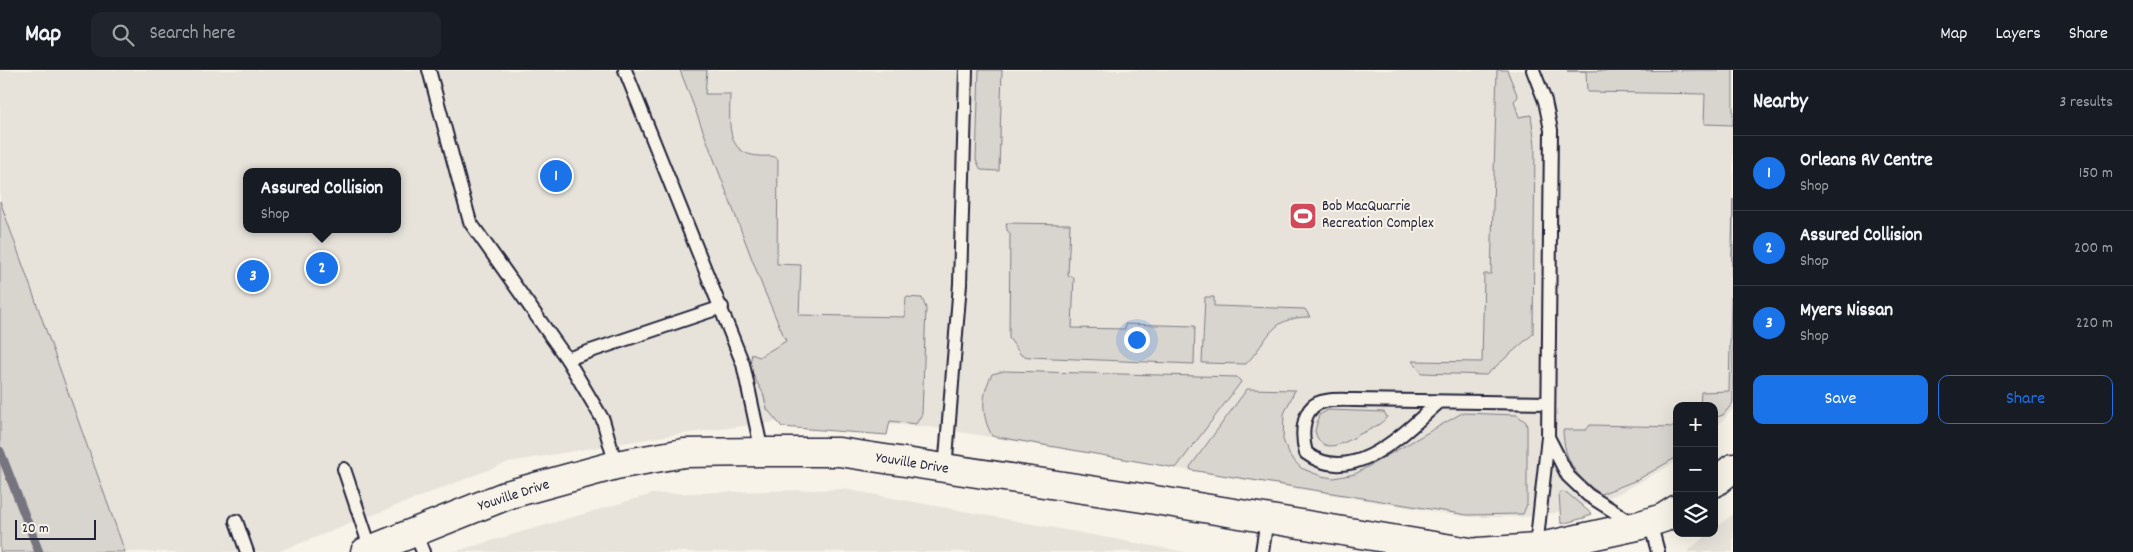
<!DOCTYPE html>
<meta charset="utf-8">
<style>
:root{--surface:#171b24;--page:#20242c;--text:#f1f3f6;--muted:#9ea1a6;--line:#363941;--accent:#1a73e8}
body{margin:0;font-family:Dekko,sans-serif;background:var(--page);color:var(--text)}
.controls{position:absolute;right:15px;bottom:15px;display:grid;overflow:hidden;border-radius:10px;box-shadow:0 5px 20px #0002}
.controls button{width:45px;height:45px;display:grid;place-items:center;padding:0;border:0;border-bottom:1px solid var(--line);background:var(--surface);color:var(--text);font:25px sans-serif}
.scale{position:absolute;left:15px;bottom:12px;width:81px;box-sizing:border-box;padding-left:5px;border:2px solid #22223b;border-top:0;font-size:14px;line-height:18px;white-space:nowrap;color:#22223b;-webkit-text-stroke:4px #f7f3e8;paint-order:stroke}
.you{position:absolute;left:1136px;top:269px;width:18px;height:18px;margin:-12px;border:4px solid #fff;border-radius:50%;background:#1a73e8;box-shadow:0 0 0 8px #1a73e833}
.badge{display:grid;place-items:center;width:32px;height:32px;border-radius:50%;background:var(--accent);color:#fff;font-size:16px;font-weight:700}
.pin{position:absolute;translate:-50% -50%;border:2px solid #fff;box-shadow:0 1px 5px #0006}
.popup{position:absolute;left:243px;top:98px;width:158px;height:65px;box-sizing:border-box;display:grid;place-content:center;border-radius:10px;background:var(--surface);filter:drop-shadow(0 1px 4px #0005);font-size:16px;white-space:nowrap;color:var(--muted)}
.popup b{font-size:19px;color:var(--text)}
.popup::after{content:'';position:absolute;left:50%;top:100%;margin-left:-10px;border:10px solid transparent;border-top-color:var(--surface)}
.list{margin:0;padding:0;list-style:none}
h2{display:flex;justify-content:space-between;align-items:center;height:65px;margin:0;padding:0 20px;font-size:21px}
h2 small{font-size:16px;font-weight:400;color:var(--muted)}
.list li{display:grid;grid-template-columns:32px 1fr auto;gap:15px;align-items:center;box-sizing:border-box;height:75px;padding:0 20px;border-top:1px solid var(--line)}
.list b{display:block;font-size:19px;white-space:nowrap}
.list p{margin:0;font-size:16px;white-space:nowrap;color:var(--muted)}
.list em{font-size:16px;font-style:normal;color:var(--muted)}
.actions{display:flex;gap:10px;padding:15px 20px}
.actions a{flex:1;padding:11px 0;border:1px solid var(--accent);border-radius:10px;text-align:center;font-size:18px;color:var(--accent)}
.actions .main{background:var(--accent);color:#fff}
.icon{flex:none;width:28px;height:28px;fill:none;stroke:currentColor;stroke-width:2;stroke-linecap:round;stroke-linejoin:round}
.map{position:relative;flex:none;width:1733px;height:482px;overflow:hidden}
header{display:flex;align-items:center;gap:30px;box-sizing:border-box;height:70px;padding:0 25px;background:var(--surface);border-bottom:1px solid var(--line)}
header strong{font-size:24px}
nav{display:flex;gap:28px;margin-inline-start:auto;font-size:18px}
.search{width:350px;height:45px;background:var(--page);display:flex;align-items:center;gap:12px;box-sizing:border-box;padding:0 18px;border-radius:10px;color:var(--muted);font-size:19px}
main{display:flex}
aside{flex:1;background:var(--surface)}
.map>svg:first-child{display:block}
.built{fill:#e7e3db;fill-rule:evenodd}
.green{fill:#d8d5cf;stroke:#7d7c85}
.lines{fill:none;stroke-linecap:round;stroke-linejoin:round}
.stream{stroke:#76747f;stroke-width:9}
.lane-casing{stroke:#22223b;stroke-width:16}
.secondary-casing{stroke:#22223b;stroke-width:31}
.lane{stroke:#f7f3e8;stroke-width:12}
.secondary{stroke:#f7f3e8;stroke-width:28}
.labels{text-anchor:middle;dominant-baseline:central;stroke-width:4;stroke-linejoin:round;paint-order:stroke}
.poi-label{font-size:15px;fill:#22223b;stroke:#f7f3e8;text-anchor:start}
.street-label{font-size:15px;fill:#22223b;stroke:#f7f3e8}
</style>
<header>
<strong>Map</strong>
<div class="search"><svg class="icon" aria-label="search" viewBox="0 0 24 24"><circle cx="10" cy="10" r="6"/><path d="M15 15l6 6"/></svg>Search here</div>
<nav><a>Map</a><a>Layers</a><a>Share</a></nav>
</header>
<main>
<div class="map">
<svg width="1733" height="482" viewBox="0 0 1733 482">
<rect width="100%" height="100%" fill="#f7f3e8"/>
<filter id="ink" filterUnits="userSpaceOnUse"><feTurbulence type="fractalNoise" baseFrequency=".02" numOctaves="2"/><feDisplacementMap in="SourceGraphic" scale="10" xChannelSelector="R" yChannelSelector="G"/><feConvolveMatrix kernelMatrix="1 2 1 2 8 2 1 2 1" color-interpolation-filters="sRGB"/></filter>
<g filter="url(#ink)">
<g class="built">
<path d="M0,0H1718L1733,11V339L1714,360V336H1677V391L1669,396L1624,421L1600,431L1550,444L1524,447H1472L1447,444L930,357L808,348L665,366L509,392L278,482H116L0,170ZM247,102H397V159H247Z"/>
<polygon points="844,419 1185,482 453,482 652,424"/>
<polygon points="1733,444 1733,482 1687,482 1709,463 1714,463 1714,459"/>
</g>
<g class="green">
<path d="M680,0H707L705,24H730C730,50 724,84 759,86C766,87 772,84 778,89L777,194L801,195L799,245L905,247L906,227L922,228L926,238L922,344L916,354L890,351L887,365L782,357L767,339L763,323L749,298L752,284L759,287L786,271L763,218Z"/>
<polygon points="979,0 1002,0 999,101 981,100 976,90"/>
<polygon points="1497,0 1507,0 1518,27 1514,31 1519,47 1531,45 1535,75 1533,264 1486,305 1422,303 1412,291 1482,292 1484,204 1491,204"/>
<polygon points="1733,0 1733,55 1704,54 1705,24 1587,22 1586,1 1567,1"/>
<polygon points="1733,129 1733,333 1723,345 1714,348 1714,336 1700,336 1701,322 1729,321"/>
<polygon points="0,131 125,482 0,482"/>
<polygon points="1006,153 1070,154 1068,206 1074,207 1072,258 1125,259 1125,254 1195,256 1194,294 1029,287 1021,285 1009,268 1010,164 1007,160"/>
<path d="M1205,227H1214V236L1305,239L1310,247C1269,247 1270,269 1246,294L1202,293Z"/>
<path d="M1004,301L1237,307L1241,312L1176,398L992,366C981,345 981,325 992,304Z"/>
<polygon points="1247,319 1295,320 1284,344 1283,370 1290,386 1301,398 1321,406 1334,408 1355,404 1462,343 1517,345 1526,352 1527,357 1527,434 1523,444 1467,445 1191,400 1190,397"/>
<path d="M1328,340L1384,342L1387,347C1381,355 1369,360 1360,364C1345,373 1321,387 1315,361L1319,345Z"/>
<path d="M1590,355L1677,357V387L1637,410L1601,424C1576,408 1564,390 1563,360H1586Z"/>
<polygon points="1562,422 1567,423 1592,444 1584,448 1561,454 1559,423"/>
</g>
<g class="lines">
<polyline class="stream" points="0,381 39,482"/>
<defs>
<g id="lane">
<polyline points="429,0 470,152 567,289 603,350 616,395"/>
<polyline points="625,0 743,294 762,382"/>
<polyline points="1533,0 1545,31 1551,60 1548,367 1536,478"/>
<polyline points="567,289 722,237"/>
<path d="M1439,332C1405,362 1353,418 1306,383C1301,365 1301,334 1326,331C1335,329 1345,330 1354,330L1548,333"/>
<polyline points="1548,367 1568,406 1588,425 1634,454"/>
<polyline points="344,399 371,480"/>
<polyline points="945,400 960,214 966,0"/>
<polyline points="236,451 247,482"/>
<polyline points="1650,452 1658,482"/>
<polyline points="415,462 423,482"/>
<polyline points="1262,482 1267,449"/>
</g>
<g id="secondary">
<polyline points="1714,413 1733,398"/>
<polyline points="365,482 510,424 616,395 684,383 762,382 839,382 1149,429 1470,482"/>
<polyline points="1478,482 1536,478 1637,456 1663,448 1677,439"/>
</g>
</defs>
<use href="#lane" class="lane-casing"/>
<use href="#secondary" class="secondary-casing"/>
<use href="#lane" class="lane"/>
<use href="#secondary" class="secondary"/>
</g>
</g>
<defs>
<symbol id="stadium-square" viewBox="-11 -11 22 22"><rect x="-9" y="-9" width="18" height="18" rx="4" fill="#d1495b" stroke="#f7f3e8"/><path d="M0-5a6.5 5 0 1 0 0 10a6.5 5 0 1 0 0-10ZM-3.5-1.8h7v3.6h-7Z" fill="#fff"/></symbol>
</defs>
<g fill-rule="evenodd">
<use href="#stadium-square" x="1287" y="130" width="32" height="32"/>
</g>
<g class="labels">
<g class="poi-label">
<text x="1322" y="137">Bob MacQuarrie<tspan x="1322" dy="17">Recreation Complex</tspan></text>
</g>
<g class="street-label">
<text transform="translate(912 394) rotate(9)">Youville Drive</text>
<text transform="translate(514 426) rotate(-18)">Youville Drive</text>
</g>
</g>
</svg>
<div class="controls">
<button>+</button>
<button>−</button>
<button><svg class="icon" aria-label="layers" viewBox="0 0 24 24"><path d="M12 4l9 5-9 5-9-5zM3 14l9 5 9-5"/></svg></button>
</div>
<div class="scale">20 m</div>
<div class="you"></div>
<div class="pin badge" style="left:556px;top:106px">1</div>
<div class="pin badge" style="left:322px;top:198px">2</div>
<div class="popup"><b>Assured Collision</b>Shop</div>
<div class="pin badge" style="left:253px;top:206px">3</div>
</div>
<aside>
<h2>Nearby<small>3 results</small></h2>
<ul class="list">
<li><span class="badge">1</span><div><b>Orleans RV Centre</b><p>Shop</p></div><em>150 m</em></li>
<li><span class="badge">2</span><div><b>Assured Collision</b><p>Shop</p></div><em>200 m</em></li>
<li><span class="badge">3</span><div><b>Myers Nissan</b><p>Shop</p></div><em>220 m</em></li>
</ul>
<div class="actions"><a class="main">Save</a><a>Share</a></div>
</aside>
</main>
